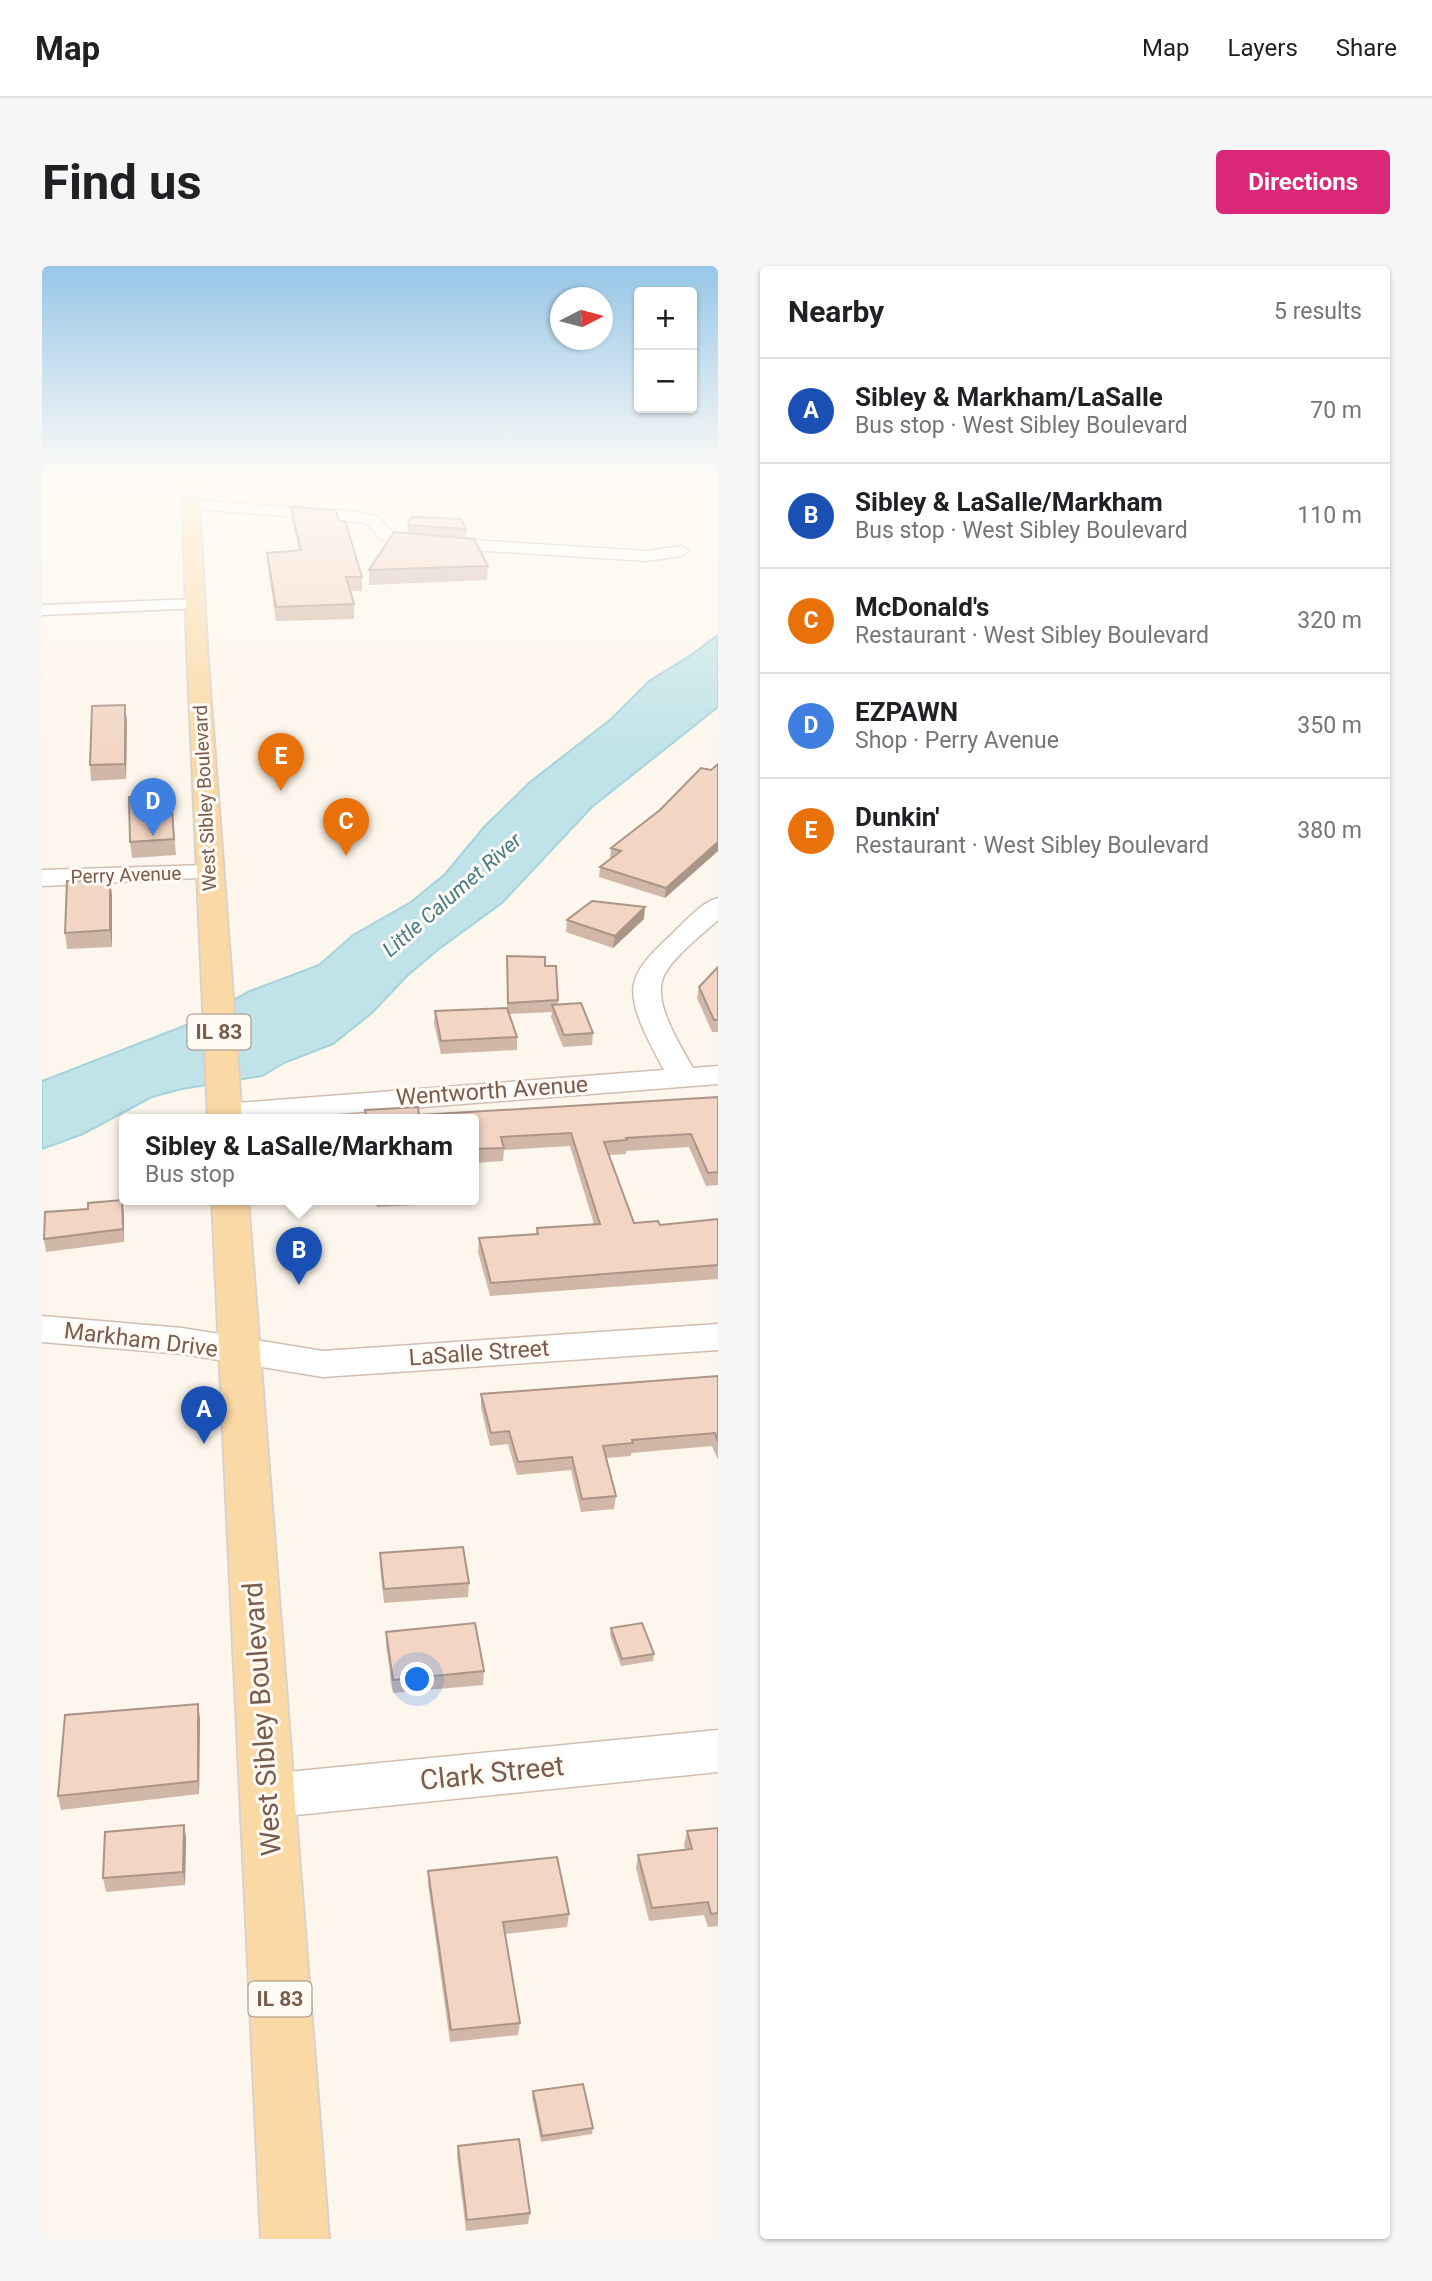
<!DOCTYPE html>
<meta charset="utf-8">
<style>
:root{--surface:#fff;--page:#f6f6f6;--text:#202124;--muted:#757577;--line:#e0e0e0;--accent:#db2777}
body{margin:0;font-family:Roboto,sans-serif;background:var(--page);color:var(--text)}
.controls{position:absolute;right:21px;top:21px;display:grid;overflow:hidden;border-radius:7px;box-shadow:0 2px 5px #0004}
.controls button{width:63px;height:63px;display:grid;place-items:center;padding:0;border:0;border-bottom:2px solid var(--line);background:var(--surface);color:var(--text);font:35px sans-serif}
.compass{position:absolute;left:508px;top:21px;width:63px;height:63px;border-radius:50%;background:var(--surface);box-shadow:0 2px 5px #0004;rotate:84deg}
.you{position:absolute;left:376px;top:1414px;width:24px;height:24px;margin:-18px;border:5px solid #fff;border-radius:50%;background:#1a73e8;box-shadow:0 0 0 10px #1a73e833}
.badge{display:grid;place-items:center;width:46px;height:46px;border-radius:50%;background:var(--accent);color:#fff;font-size:23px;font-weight:700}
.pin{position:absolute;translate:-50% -58px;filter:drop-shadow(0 2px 4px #0008)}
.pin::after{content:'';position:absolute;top:37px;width:24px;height:21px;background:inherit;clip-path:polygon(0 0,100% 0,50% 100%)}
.popup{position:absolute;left:77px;top:848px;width:360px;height:91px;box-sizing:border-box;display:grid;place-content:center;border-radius:7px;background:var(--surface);filter:drop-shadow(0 2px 5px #0005);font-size:23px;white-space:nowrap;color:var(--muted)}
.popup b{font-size:26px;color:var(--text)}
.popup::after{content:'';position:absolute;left:50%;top:100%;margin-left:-14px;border:14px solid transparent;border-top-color:var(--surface)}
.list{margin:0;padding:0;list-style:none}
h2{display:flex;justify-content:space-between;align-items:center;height:91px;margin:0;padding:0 28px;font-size:30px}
h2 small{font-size:23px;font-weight:400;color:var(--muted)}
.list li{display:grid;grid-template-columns:46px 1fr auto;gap:21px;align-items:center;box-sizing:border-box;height:105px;padding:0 28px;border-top:2px solid var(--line)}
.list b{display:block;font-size:26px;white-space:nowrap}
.list p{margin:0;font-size:23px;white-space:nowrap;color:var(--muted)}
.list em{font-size:23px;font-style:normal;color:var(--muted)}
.map{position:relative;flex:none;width:676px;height:1973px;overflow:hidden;border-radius:7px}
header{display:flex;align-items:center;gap:42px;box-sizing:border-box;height:98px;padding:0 35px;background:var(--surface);border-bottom:2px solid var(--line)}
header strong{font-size:33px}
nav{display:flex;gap:38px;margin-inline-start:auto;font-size:24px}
.intro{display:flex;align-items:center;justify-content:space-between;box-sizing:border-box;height:168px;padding:0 42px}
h1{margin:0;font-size:49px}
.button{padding:18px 32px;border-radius:7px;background:var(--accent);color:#fff;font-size:24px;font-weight:700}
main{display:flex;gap:42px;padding:0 42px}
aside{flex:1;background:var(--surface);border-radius:7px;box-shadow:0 2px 5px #0004}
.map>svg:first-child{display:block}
.water{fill:#bfe3e8;stroke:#a5d3da;stroke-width:2}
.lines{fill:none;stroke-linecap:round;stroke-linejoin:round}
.minor-casing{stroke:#d1beb0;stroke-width:3}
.primary-casing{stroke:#dad1cd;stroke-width:4}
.minor{fill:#fff;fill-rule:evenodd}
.primary{fill:#fbd9a5;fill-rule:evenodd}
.wall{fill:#d1b7a8}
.shaded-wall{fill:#aa9588}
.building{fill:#f3d5c3;stroke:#aa9588;stroke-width:2}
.labels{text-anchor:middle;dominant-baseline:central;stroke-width:6;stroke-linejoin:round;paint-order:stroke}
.far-street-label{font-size:19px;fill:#7a5c4d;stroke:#fffaf3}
.far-water-label{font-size:21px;font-style:italic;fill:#437c86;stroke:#fffaf3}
.shield{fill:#fffaf3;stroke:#a28b7f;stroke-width:2}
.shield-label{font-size:21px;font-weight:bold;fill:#7a5c4d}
.street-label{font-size:23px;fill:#7a5c4d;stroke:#fffaf3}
.near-street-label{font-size:28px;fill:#7a5c4d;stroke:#fffaf3}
</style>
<header>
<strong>Map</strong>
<nav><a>Map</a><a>Layers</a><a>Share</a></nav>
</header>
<div class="intro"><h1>Find us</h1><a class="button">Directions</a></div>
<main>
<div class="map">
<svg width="676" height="1973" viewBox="0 0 676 1973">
<rect width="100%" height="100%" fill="#fdf6ec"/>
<polygon class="water" points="676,369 676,441 550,541 460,637 397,683 365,710 331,746 291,778 242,797 220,810 140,823 110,831 41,868 0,883 0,815 147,758 208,725 277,699 311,669 369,636 403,608 442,561 488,516 569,453 607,415 646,391"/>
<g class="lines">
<defs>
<g id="minor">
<polygon points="149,234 317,246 336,251 350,266 366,270 605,285 639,280 647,285 639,290 605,295 366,280 339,273 324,257 317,256 144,242 141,239 144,236"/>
<polygon points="153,333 162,338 159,342 0,349 0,339"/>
<polygon points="167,599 176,601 179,606 176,611 0,620 0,604"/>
<path d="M676,632V654C661,668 625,695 620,715C613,740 639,781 651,802L676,800V818L229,853H170L166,847L171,840L182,838L622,804C611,782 584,739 593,714C599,695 620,678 634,664C646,653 660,636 676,632Z"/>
<polygon points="0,1050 140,1062 281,1085 676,1058 676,1084 281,1111 140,1088 0,1076"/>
<polygon points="676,1464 676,1506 225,1552 208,1546 200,1530 208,1514 225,1508"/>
</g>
<g id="primary">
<polygon points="140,211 156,211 165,382 200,853 166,853 145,382"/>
<polygon points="170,933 206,933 287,1973 219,1973"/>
</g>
</defs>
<use href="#minor" class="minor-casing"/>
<use href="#primary" class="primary-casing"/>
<use href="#minor" class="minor"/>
<use href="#primary" class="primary"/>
</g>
<g class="wall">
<polygon points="249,241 297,255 320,311 320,325 308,325 312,338 312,353 234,355 226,301 225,287 257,284 250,254"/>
<polygon points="366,259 424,263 424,271 366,267"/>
<polygon points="446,300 445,314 327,319 327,304"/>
<polygon points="85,454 84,513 49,515 48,499"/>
<polygon points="676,498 676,585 623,632 557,611 558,601 569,593 568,592 569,582 669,504"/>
<polygon points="129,528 134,589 90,592 88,576"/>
<polygon points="70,629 70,681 25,683 23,667"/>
<polygon points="602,653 571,682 524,666 525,654"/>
<polygon points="465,690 503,700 516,734 516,739 551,767 550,779 521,781 509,751 510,746 467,748 475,771 475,784 399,788 392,757 393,745 465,742"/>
<polygon points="676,701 676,766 670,766 655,732 657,721"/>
<polygon points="676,831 676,919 664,920 647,881 584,885 584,888 567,889 592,957 618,959 676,953 676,1013 448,1030 436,986 437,972 494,968 495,962 552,958 528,880 462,884 461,895 432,897 432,853 323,853 323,844 377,849"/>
<polygon points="334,933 391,933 391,938 335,941"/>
<polygon points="82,947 82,976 4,986 2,973"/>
<polygon points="676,1110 676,1194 670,1180 589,1187 589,1190 564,1192 574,1230 572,1243 539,1246 529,1204 475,1209 466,1178 448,1180 439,1141 439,1128"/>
<polygon points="338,1287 427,1317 426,1331 342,1337 338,1300"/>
<polygon points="569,1362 612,1388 611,1395 579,1400 568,1369"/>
<polygon points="344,1366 442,1405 441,1419 351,1427 344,1379"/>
<polygon points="158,1452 157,1528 19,1544 16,1530"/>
<polygon points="142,1559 144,1572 143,1619 64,1626 61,1612"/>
<polygon points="676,1562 676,1660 666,1661 662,1649 607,1655 594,1602 596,1589 643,1583 642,1579 645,1565"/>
<polygon points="386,1605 527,1648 525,1661 463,1668 478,1757 476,1769 408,1776 386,1618"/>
<polygon points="491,1825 551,1862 550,1868 499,1876 490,1831"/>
<polygon points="416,1880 488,1947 486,1958 424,1965 415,1891"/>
</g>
<g class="shaded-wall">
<polygon points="83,439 85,454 84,513 83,498"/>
<polygon points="676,576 676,585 623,632 624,622"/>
<polygon points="68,613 70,629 70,681 68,664"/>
<polygon points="603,641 602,653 571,682 573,670"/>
<polygon points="80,934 82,947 82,976 81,963"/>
<polygon points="156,1438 158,1452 157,1528 156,1515"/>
<polygon points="142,1559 144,1572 143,1619 141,1606"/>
</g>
<g class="building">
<polygon points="249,241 294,244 297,255 303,255 320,311 304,311 312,338 234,341 225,287 259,284"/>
<polygon points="369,251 419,253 424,263 366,259"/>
<polygon points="352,266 432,273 446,300 327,304"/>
<polygon points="83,439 83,498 48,499 50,440"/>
<polygon points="676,498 676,576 624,622 558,601 579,585 569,582 618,544 659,502 669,504"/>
<polygon points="129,528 132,573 88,576 87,531"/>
<polygon points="68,613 68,664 23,667 25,615"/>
<polygon points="550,635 603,641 573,670 525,654"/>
<polygon points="465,690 503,691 503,700 514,700 516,734 466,737"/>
<polygon points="676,701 676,754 672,754 657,721"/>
<polygon points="539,737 551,767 522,769 510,739"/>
<polygon points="465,742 475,771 399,775 393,745"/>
<polygon points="676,831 676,906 666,907 649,868 584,872 585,874 562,876 592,957 616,955 618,959 676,953 676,999 449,1017 437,972 496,968 495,962 558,958 529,867 459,871 462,882 432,883 432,853 325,853 323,844 376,841 377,849"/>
<polygon points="80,934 81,963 2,973 3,946 46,943 46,937"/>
<polygon points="676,1110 676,1175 673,1167 590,1174 591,1177 561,1180 574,1230 540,1233 530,1191 476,1196 467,1165 449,1167 439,1128"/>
<polygon points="421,1281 427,1317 342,1323 338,1287"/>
<polygon points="433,1357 442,1405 351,1414 344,1366"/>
<polygon points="600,1357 612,1388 580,1393 569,1362"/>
<polygon points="156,1438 156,1515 16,1530 23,1449"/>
<polygon points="142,1559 141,1606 61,1612 63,1566"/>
<polygon points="676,1562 676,1647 669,1648 666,1636 610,1642 596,1589 650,1583 645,1565"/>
<polygon points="515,1591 527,1648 461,1656 478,1757 409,1764 386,1605"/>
<polygon points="541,1818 551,1862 500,1870 491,1825"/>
<polygon points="477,1873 488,1947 425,1954 416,1880"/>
</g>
<linearGradient id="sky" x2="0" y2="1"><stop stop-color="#97c7e8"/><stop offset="0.43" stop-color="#fefbf6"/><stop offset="1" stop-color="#fefbf6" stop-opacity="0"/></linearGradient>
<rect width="676" height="487" fill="url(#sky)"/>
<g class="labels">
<g class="far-street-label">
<text transform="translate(163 532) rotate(-93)">West Sibley Boulevard</text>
<text transform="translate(84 609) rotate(-2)">Perry Avenue</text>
</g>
<g class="far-water-label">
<text transform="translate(410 629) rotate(-41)">Little Calumet River</text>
</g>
<g class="shield">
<rect x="145.5" y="748.5" width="63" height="35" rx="5"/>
<rect x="206.5" y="1715.5" width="63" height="35" rx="5"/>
</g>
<g class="shield-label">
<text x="177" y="766">IL 83</text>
<text x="238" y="1733">IL 83</text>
</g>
<g class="street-label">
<text transform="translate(450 825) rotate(-4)">Wentworth Avenue</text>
<text transform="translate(99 1074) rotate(7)">Markham Drive</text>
<text transform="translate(437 1087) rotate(-4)">LaSalle Street</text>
</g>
<g class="near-street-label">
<text transform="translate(220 1453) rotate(-94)">West Sibley Boulevard</text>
<text transform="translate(450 1507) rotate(-6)">Clark Street</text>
</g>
</g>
</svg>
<div class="controls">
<button>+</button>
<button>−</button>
</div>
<svg class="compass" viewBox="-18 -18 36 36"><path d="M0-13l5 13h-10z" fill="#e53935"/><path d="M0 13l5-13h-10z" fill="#757577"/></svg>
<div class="you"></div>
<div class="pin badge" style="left:162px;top:1178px;background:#1a4fb4">A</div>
<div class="pin badge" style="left:257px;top:1019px;background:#1a4fb4">B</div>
<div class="popup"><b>Sibley &amp; LaSalle/Markham</b>Bus stop</div>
<div class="pin badge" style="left:304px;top:590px;background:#e8710a">C</div>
<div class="pin badge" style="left:111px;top:570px;background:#3f7fe0">D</div>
<div class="pin badge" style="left:239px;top:525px;background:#e8710a">E</div>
</div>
<aside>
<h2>Nearby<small>5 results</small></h2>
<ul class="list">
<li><span class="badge" style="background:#1a4fb4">A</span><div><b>Sibley &amp; Markham/LaSalle</b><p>Bus stop · West Sibley Boulevard</p></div><em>70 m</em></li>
<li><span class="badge" style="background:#1a4fb4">B</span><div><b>Sibley &amp; LaSalle/Markham</b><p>Bus stop · West Sibley Boulevard</p></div><em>110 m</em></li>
<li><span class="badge" style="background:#e8710a">C</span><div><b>McDonald's</b><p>Restaurant · West Sibley Boulevard</p></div><em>320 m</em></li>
<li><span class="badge" style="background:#3f7fe0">D</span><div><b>EZPAWN</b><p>Shop · Perry Avenue</p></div><em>350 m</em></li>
<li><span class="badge" style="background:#e8710a">E</span><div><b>Dunkin'</b><p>Restaurant · West Sibley Boulevard</p></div><em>380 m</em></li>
</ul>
</aside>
</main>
